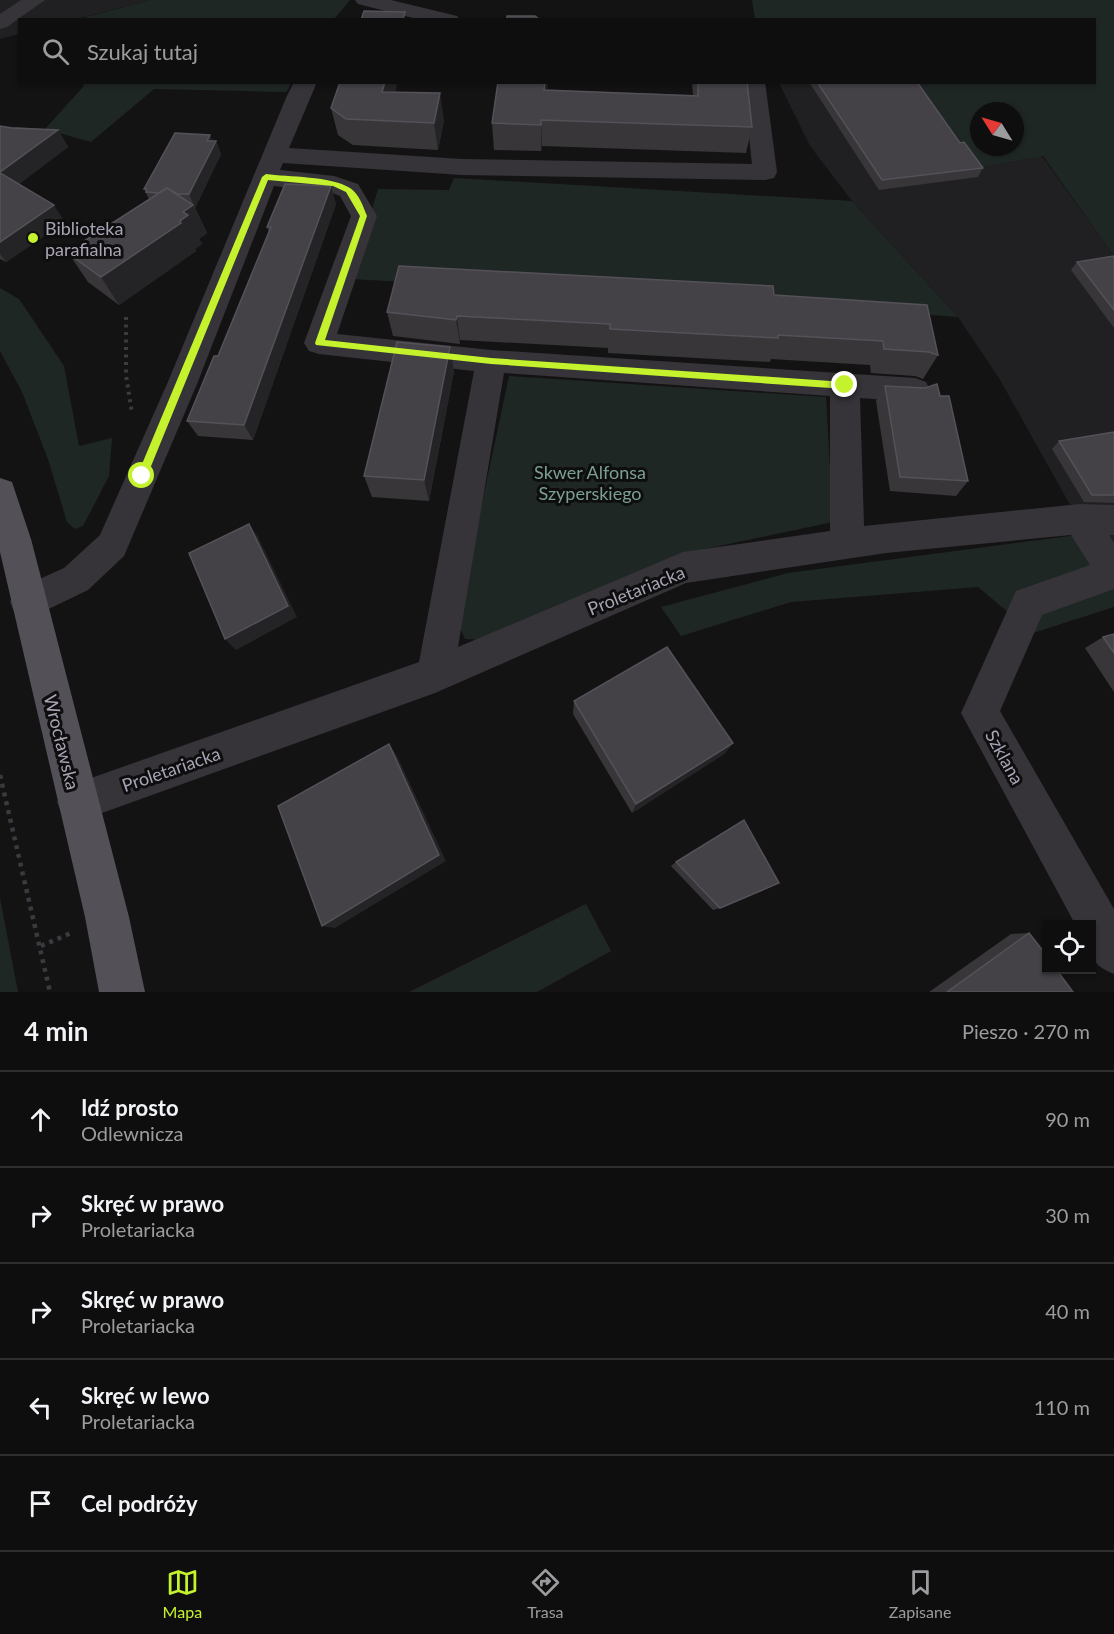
<!DOCTYPE html>
<html lang="pl">
<meta charset="utf-8">
<style>
:root{--surface:#0f0e0f;--page:#1d1c1d;--text:#f1f3f6;--muted:#9b9c9e;--line:#2f2e2f;--accent:#c4f22d}
body{margin:0;font-family:Lato,sans-serif;background:var(--page);color:var(--text)}
.controls{position:absolute;right:18px;bottom:18px;display:grid;overflow:hidden;border-radius:0px;box-shadow:0 2px 4px #0004}
.controls button{width:54px;height:54px;display:grid;place-items:center;padding:0;border:0;border-bottom:2px solid var(--line);background:var(--surface);color:var(--text);font:30px sans-serif}
.compass{position:absolute;left:970px;top:102px;width:54px;height:54px;border-radius:50%;background:var(--surface);box-shadow:0 2px 4px #0004;rotate:307deg}
.stop{position:absolute;width:18px;height:18px;margin:-14px;border:4px solid #c4f22d;border-radius:50%;background:#fff}
.stop.end{background:#c4f22d;border-color:#fff;box-shadow:0 2px 6px #0008}
.list{margin:0;padding:0;list-style:none}
h2{display:flex;justify-content:space-between;align-items:center;height:78px;margin:0;padding:0 24px;font-size:26px}
h2 small{font-size:20px;font-weight:400;color:var(--muted)}
.list li{display:grid;grid-template-columns:39px 1fr auto;gap:18px;align-items:center;box-sizing:border-box;height:96px;padding:0 24px;border-top:2px solid var(--line)}
.list b{display:block;font-size:22px;white-space:nowrap}
.list p{margin:0;font-size:20px;white-space:nowrap;color:var(--muted)}
.list em{font-size:20px;font-style:normal;color:var(--muted)}
.icon{flex:none;width:33px;height:33px;fill:none;stroke:currentColor;stroke-width:2;stroke-linecap:round;stroke-linejoin:round}
.map{position:relative;flex:none;width:1114px;height:992px;overflow:hidden}
.search{position:absolute;background:var(--surface);box-shadow:0 2px 4px #0004;left:18px;right:18px;top:18px;height:66px;display:flex;align-items:center;gap:15px;box-sizing:border-box;padding:0 21px;border-radius:0px;color:var(--muted);font-size:22px}
.sheet{height:558px;background:var(--surface)}
nav{display:flex;justify-content:space-around;align-items:center;box-sizing:border-box;height:84px;border-top:2px solid var(--line);background:var(--surface);font-size:16px;color:var(--muted)}
nav a{display:grid;justify-items:center;gap:3px}
nav .on{color:var(--accent)}
.map>svg:first-child{display:block}
.built{fill:#201f21}
.green{fill:#1f2724;fill-rule:evenodd}
.lines{fill:none;stroke-linecap:round;stroke-linejoin:round}
.path-far1{stroke:#3c3a40;stroke-width:4;stroke-dasharray:3 4.5;stroke-linecap:butt}
.path{stroke:#3c3a40;stroke-width:4.5;stroke-dasharray:4 5;stroke-linecap:butt}
.minor{fill:#363439;fill-rule:evenodd}
.major{fill:#535058;fill-rule:evenodd}
.wall{fill:#383639}
.shaded-wall{fill:#242325}
.building{fill:#444247;stroke:#545158;stroke-width:1.5}
.route{fill:#c4f22d}
.poi-dot{fill:#c4f22d;stroke:#0f0e0f;stroke-width:2}
.labels{text-anchor:middle;dominant-baseline:central;stroke-width:6;stroke-linejoin:round;paint-order:stroke}
.poi-label{font-size:18px;fill:#a9a4b5;stroke:#0f0e0f;text-anchor:start}
.park-label{font-size:18px;fill:#7ba093;stroke:#0f0e0f}
.street-label{font-size:18px;fill:#a9a4b5;stroke:#0f0e0f}
</style>
<div class="map">
<svg width="1114" height="992" viewBox="0 0 1114 992">
<rect width="100%" height="100%" fill="#141314"/>
<g class="built">
<polygon points="0,0 151,0 77,19 20,20 19,34 0,39"/>
<polygon points="779,83 910,83 971,169 1042,156 1114,256 1114,535 1093,525 1069,503 999,378 958,317 852,201 810,146"/>
</g>
<g class="green">
<polygon points="151,0 350,0 334,19 86,19 86,17"/>
<path d="M752,0H1114V256L1043,156L971,169L910,83L1094,82V20L755,19ZM979,111H1015V147H979Z"/>
<polygon points="84,83 292,83 286,92 154,89 91,142 45,129 83,87"/>
<polygon points="454,178 852,201 958,317 762,302 351,279 378,189 449,190"/>
<polygon points="0,288 19,299 64,366 79,446 112,438 109,476 83,526 75,529 67,522 48,459 22,392 0,351"/>
<polygon points="509,376 826,397 833,522 677,555 486,640 465,639 457,621"/>
<polygon points="1092,533 1114,535 1114,607 1033,633 978,587 791,602 681,636 661,607 788,573"/>
<polygon points="0,898 18,992 0,992"/>
<polygon points="586,904 611,951 537,992 409,992"/>
</g>
<g class="lines">
<polyline class="path-far1" points="126,317 126,375 132,413"/>
<g class="path">
<polyline points="0,775 50,992"/>
<polyline points="41,946 71,933"/>
</g>
<g class="minor">
<polygon points="21,0 45,0 7,27 0,29 0,14"/>
<polygon points="355,0 391,0 457,16 460,20 421,20 358,4"/>
<path d="M294,82H317L289,148L462,159L752,164L743,82H765L777,172L774,178L765,180L462,175L283,163L280,170L334,176L358,184L377,216L337,334L491,350L915,378L926,382L930,390L926,398L915,402L860,398L864,526L1080,504L1114,505V535H1109L1114,543V589L1042,615L1000,711L1114,909V974C1086,963 1092,952 1092,924H1075L961,713L1016,591L1090,565L1071,535L886,553L686,583L435,693L77,822L63,816L57,802L63,788L419,662L474,371L319,354L309,351L304,343L351,216L340,196L330,192L274,186L197,384L124,556L88,590L28,619L15,614L10,602L15,590L64,568L100,535L167,384L286,98ZM504,373L830,396V531L683,552L458,647Z"/>
</g>
<polygon class="major" points="0,478 12,482 31,539 129,917 145,992 99,992 85,917 0,552"/>
</g>
<g class="wall">
<polygon points="397,82 395,92 444,120 438,150 353,145 338,135 331,108"/>
<polygon points="692,82 747,82 752,127 746,153 542,146 541,151 494,150 492,123 547,90 693,95"/>
<polygon points="809,82 917,82 960,143 983,168 978,177 879,190"/>
<polygon points="0,126 58,130 68,147 19,184 65,222 6,262 0,259"/>
<polygon points="210,135 212,141 216,141 221,154 195,208 207,233 199,239 202,244 195,249 196,251 119,305 88,282 69,254 149,199 144,189"/>
<polygon points="336,204 253,440 198,436 187,421 218,356 269,232 267,227"/>
<polygon points="1114,256 1114,328 1071,270 1077,262"/>
<polygon points="774,295 938,355 923,379 915,376 871,373 870,365 771,359 770,362 608,353 608,348 460,340 460,344 393,336 387,312"/>
<polygon points="454,371 429,501 372,497 364,476"/>
<polygon points="885,386 940,396 968,481 956,496 890,491 876,401"/>
<polygon points="1114,432 1114,503 1084,502 1052,449 1059,441"/>
<polygon points="1114,634 1114,692 1085,648 1103,637"/>
<polygon points="574,701 733,743 724,754 632,813 573,714"/>
<polygon points="676,862 720,908 713,910 671,866"/>
<polygon points="1029,933 1073,992 929,992 1011,934"/>
</g>
<g class="shaded-wall">
<polygon points="385,82 397,82 388,118 382,92"/>
<polygon points="545,82 548,82 545,116 544,90"/>
<polygon points="440,93 444,120 438,150 434,123"/>
<polygon points="541,120 542,146 541,151"/>
<polygon points="58,130 68,147 11,190 0,174 0,172"/>
<polygon points="210,135 214,145 216,141 221,154 195,208 189,194"/>
<polygon points="331,186 336,204 253,440 244,425"/>
<polygon points="54,205 65,222 6,262 0,254 0,242"/>
<polygon points="193,205 207,233 199,239 202,244 195,249 196,251 119,305 101,277 180,221 183,212"/>
<polygon points="457,316 460,340 460,344 456,320"/>
<polygon points="450,347 454,371 429,501 424,480"/>
<polygon points="249,524 258,537 297,617 236,650 225,639"/>
<polygon points="733,743 724,754 632,813 636,804"/>
<polygon points="389,744 397,756 446,861 335,928 322,926"/>
</g>
<g class="building">
<polygon points="364,11 405,12 403,20 361,20"/>
<polygon points="507,16 535,16 540,20 507,20"/>
<polygon points="340,82 385,82 382,92 440,93 434,123 346,119 331,108"/>
<polygon points="498,82 545,82 544,90 698,96 698,82 747,82 752,127 541,120 541,125 492,123"/>
<polygon points="817,82 917,82 960,143 964,142 983,168 882,180"/>
<polygon points="0,126 11,128 58,130 0,172"/>
<polygon points="175,133 210,135 207,141 216,141 189,194 177,194 167,188 159,193 146,192 147,189 144,189"/>
<polygon points="0,173 54,205 0,242"/>
<polygon points="285,184 331,186 244,425 187,421 214,356 218,356 271,227 267,227"/>
<polygon points="167,188 193,205 183,212 188,215 180,221 181,223 101,277 69,254 82,246 81,243"/>
<polygon points="1114,256 1114,310 1077,262"/>
<polygon points="399,266 773,286 774,295 927,305 938,355 929,352 884,349 883,341 778,335 778,338 610,329 610,324 457,316 456,320 387,312"/>
<polygon points="397,342 450,347 424,480 364,476"/>
<polygon points="937,384 940,396 949,396 968,481 900,477 885,386 925,388"/>
<polygon points="1114,432 1114,495 1092,495 1059,441"/>
<polygon points="249,524 288,606 225,639 189,553"/>
<polygon points="1114,634 1114,653 1103,637"/>
<polygon points="667,647 733,743 636,804 574,701"/>
<polygon points="389,744 439,855 322,926 278,806"/>
<polygon points="744,820 779,883 720,908 676,862"/>
<polygon points="1029,933 1047,956 1047,969 1056,969 1073,992 947,992"/>
</g>
<path class="route" d="M266,174C288,177 331,176 350,188C359,194 363,206 367,216L325,340L491,358L845,382L850,385L845,389L491,364L316,345L315,343L360,216L346,192L333,186L268,180L147,476L145,479H139L137,476L262,177Z"/>
<circle class="poi-dot" cx="33" cy="238" r="6"/>
<g class="labels">
<g class="poi-label">
<text x="45" y="228">Biblioteka<tspan x="45" dy="21">parafialna</tspan></text>
</g>
<g class="park-label">
<text x="590" y="472">Skwer Alfonsa<tspan x="590" dy="21">Szyperskiego</tspan></text>
</g>
<g class="street-label">
<text transform="translate(636 590) rotate(-22)">Proletariacka</text>
<text transform="translate(62 742) rotate(76)">Wrocławska</text>
<text transform="translate(1005 757) rotate(61)">Szklana</text>
<text transform="translate(171 769) rotate(-19)">Proletariacka</text>
</g>
</g>
</svg>
<div class="controls">
<button><svg class="icon" aria-label="locate" viewBox="0 0 24 24"><circle cx="12" cy="12" r="6"/><path d="M12 2v4M12 18v4M2 12h4M18 12h4"/></svg></button>
</div>
<svg class="compass" viewBox="-18 -18 36 36"><path d="M0-13l5 13h-10z" fill="#e53935"/><path d="M0 13l5-13h-10z" fill="#9b9c9e"/></svg>
<div class="stop" style="left:142px;top:476px"></div>
<div class="stop end" style="left:845px;top:385px"></div>
<div class="search"><svg class="icon" aria-label="search" viewBox="0 0 24 24"><circle cx="10" cy="10" r="6"/><path d="M15 15l6 6"/></svg>Szukaj tutaj</div>
</div>
<section class="sheet">
<h2>4 min<small>Pieszo · 270 m</small></h2>
<ul class="list">
<li><svg class="icon" aria-label="ahead" viewBox="0 0 24 24"><path d="M12 20V5M6 11l6-6 6 6"/></svg><div><b>Idź prosto</b><p>Odlewnicza</p></div><em>90 m</em></li>
<li><svg class="icon" aria-label="right" viewBox="0 0 24 24"><path d="M7 20v-9h11M14 6l5 5-5 5"/></svg><div><b>Skręć w prawo</b><p>Proletariacka</p></div><em>30 m</em></li>
<li><svg class="icon" aria-label="right" viewBox="0 0 24 24"><path d="M7 20v-9h11M14 6l5 5-5 5"/></svg><div><b>Skręć w prawo</b><p>Proletariacka</p></div><em>40 m</em></li>
<li><svg class="icon" aria-label="left" viewBox="0 0 24 24"><path d="M17 20v-9H6M10 6l-5 5 5 5"/></svg><div><b>Skręć w lewo</b><p>Proletariacka</p></div><em>110 m</em></li>
<li><svg class="icon" aria-label="arrive" viewBox="0 0 24 24"><path d="M6 21V4h12l-3 4 3 4H6"/></svg><div><b>Cel podróży</b></div></li>
</ul>
</section>
<nav>
<a class="on"><svg class="icon" aria-label="map" viewBox="0 0 24 24"><path d="M3 6l6-2 6 2 6-2v14l-6 2-6-2-6 2zM9 4v14M15 6v14"/></svg>Mapa</a>
<a><svg class="icon" aria-label="directions" viewBox="0 0 24 24"><path d="M12 3l9 9-9 9-9-9zM9 14v-3h6M13 9l2 2-2 2"/></svg>Trasa</a>
<a><svg class="icon" aria-label="saved" viewBox="0 0 24 24"><path d="M7 4h10v16l-5-4-5 4z"/></svg>Zapisane</a>
</nav>
